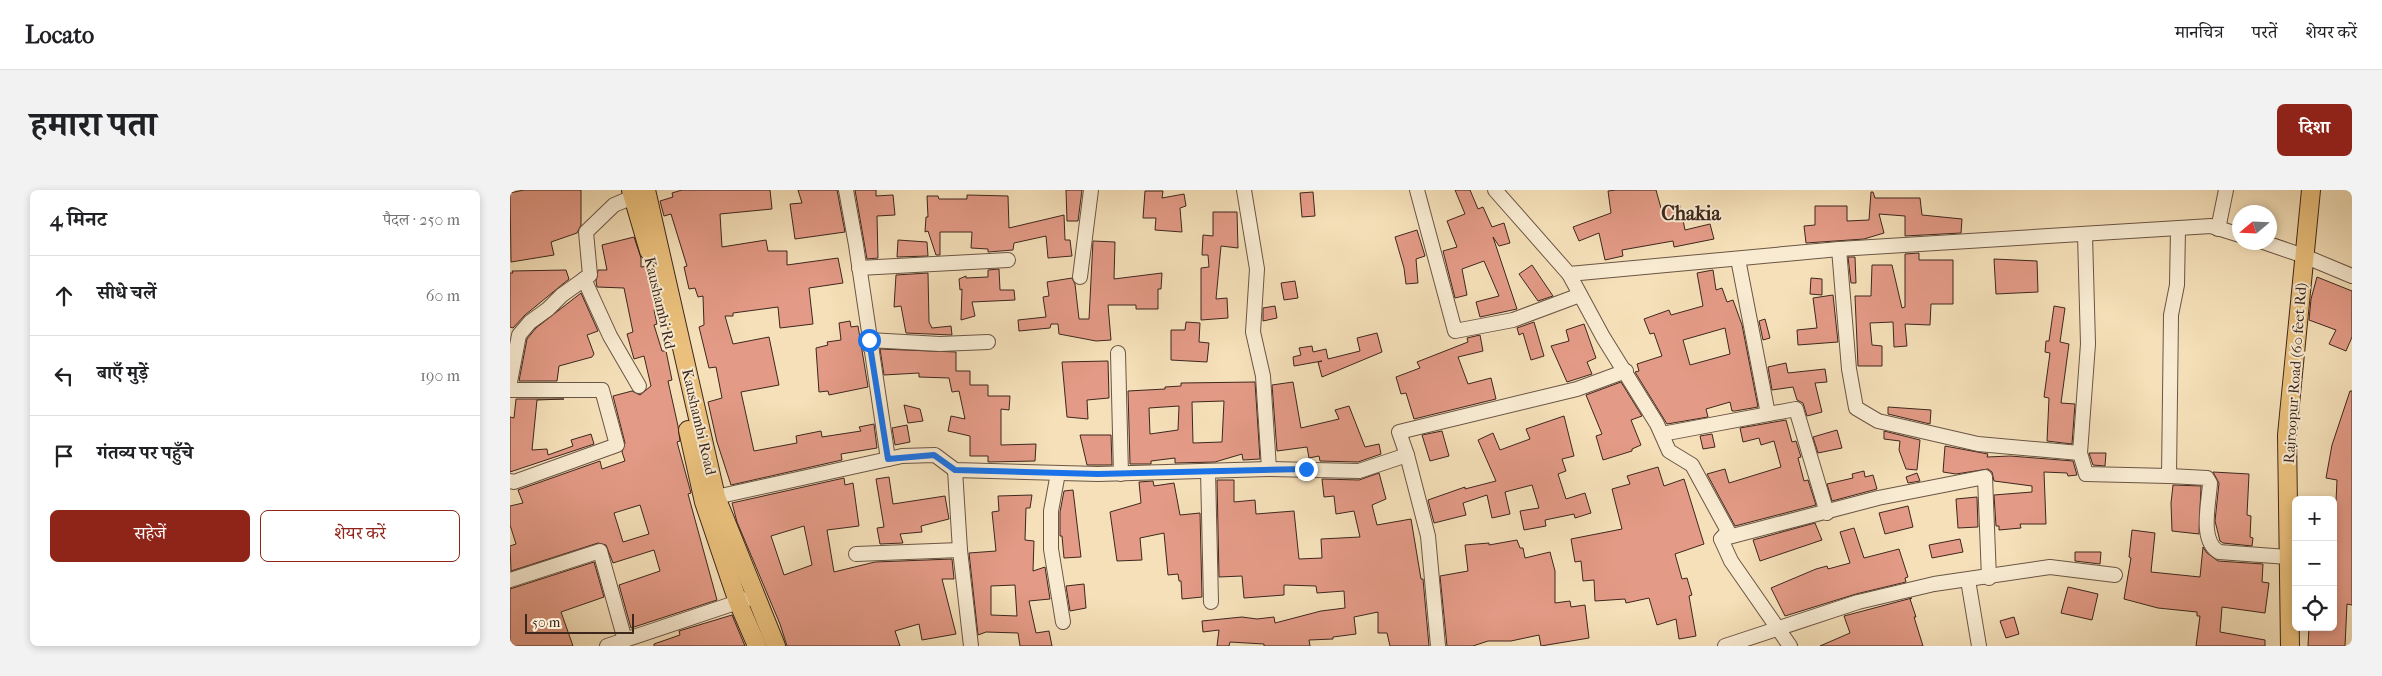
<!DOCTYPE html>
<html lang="hi">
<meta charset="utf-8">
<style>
:root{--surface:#fff;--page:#f2f2f2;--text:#202124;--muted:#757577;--line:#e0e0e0;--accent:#8f2418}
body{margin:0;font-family:"IM FELL French Canon","Noto Serif Devanagari",serif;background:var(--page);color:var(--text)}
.controls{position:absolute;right:15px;bottom:15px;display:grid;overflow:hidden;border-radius:8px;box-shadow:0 2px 8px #0003}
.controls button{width:45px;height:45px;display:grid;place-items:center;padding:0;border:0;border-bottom:1px solid var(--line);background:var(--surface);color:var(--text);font:25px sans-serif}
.compass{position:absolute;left:1722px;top:15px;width:45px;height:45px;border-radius:50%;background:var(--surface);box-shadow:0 2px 8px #0003;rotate:251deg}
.scale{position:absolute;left:15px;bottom:12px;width:109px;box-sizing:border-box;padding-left:5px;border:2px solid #3d271d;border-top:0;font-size:14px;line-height:18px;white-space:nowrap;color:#3d271d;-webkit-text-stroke:4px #f8ebd2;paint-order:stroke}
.stop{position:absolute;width:15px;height:15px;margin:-11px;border:4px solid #1a73e8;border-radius:50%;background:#fff}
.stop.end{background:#1a73e8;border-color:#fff;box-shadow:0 1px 5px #0008}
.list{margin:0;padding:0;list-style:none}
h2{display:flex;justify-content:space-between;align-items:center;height:65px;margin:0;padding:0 20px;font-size:21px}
h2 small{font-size:16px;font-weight:400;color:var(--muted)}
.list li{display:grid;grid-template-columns:32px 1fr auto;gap:15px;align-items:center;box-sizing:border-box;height:80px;padding:0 20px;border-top:1px solid var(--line)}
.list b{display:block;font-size:19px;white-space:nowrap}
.list em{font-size:16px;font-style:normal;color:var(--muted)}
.actions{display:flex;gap:10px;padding:15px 20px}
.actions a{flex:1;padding:11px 0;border:1px solid var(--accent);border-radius:8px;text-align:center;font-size:18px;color:var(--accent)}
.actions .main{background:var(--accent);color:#fff}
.icon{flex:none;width:28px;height:28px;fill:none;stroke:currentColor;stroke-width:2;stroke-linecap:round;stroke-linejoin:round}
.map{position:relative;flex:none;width:1842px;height:456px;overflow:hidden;border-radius:8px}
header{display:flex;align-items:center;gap:30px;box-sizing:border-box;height:70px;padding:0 25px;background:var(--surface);border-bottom:1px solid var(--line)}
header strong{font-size:24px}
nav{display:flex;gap:28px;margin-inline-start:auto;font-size:18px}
.intro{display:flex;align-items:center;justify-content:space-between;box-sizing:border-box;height:120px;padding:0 30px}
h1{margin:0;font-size:35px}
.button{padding:12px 22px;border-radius:8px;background:var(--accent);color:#fff;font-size:18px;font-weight:700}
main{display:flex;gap:30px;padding:0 30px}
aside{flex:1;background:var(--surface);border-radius:8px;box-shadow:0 2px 8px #0003}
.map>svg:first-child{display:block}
.building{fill:#e39a86;stroke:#3d271d;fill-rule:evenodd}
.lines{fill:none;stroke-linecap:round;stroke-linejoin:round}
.minor-casing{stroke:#6b5544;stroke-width:16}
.major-casing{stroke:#3d271d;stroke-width:20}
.minor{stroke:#f8ebd2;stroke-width:14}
.major{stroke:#eac07c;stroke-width:18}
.route{stroke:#1a73e8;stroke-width:6}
.labels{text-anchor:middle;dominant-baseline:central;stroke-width:4;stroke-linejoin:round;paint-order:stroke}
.street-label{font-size:15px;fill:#3d271d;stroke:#f8ebd2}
.district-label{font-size:20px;font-weight:bold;fill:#3d271d;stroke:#f8ebd2}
</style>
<header>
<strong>Locato</strong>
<nav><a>मानचित्र</a><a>परतें</a><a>शेयर करें</a></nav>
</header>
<div class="intro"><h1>हमारा पता</h1><a class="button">दिशा</a></div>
<main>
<aside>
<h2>4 मिनट<small>पैदल · 250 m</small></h2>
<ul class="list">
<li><svg class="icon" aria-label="ahead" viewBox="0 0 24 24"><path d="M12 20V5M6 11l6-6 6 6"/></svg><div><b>सीधे चलें</b></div><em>60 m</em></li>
<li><svg class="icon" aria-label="left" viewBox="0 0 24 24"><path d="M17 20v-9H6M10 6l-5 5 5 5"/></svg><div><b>बाएँ मुड़ें</b></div><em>190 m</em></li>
<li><svg class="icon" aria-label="arrive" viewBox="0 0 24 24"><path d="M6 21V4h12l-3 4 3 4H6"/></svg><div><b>गंतव्य पर पहुँचे</b></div></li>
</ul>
<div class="actions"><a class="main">सहेजें</a><a>शेयर करें</a></div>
</aside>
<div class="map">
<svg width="1842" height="456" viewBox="0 0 1842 456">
<rect width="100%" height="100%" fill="#f5e0b9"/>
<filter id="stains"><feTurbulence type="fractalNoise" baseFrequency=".004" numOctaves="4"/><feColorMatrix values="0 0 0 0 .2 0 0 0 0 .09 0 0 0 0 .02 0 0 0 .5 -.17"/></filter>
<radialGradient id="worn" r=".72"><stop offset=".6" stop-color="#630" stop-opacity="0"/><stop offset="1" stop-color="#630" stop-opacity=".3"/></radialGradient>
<g class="building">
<polygon points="14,0 71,0 71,35 67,43 41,52 44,65 1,72 0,3"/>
<polygon points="172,0 260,0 262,19 210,24 212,57 256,50 258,61 277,61 277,75 328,68 333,93 299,98 303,134 270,138 268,117 223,123 223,126 215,126 223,154 259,147 269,195 231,202 244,261 287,253 286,246 311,241 312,247 351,241 349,237 364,234 367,258 331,264 332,270 221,295 207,252 198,212 212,208 206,177 199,178 189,137 194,135 193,106 188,107 185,98 179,99 174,77 177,76 161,24 154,26 150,11 163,7 162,3"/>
<polygon points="288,0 327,0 335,42 285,49 280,14 292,13"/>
<polygon points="345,0 366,0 366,6 383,5 385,25 367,26 368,68 357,69"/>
<polygon points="556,0 572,0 568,31 557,31"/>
<polygon points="945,0 960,0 968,19 973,17 982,37 994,33 1000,53 989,56 983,47 1007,119 970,127 966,112 989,106 974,71 952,79 957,105 945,108 933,61 947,57 937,31 955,24"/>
<polygon points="1106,0 1146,0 1151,18 1170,15 1175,40 1200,34 1204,49 1164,57 1163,51 1112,60 1113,66 1095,70 1089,43 1069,51 1063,37 1101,23 1098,1"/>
<polygon points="635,1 653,1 652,8 674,4 676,16 670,18 672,42 645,40 646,28 633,28"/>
<polygon points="803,2 805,26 792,27 790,3"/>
<polygon points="1361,2 1363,2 1365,8 1410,8 1412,25 1452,29 1451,43 1395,46 1395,26 1369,24 1374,43 1354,49 1296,53 1294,36 1305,35 1305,16 1337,16 1337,31 1359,30"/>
<polygon points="457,5 498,6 499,38 554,25 555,50 560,50 562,66 538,68 536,46 504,53 503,60 478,62 478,59 461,58 462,42 430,42 430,65 426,65 418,41 415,42 416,27 418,27 417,6 428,6 429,9 457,9"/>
<polygon points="703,22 727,22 728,58 711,56 706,109 717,108 718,128 691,130 691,78 699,77 698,65 692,65 693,45 703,46"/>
<polygon points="907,40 915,66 906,69 908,93 896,94 894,78 885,47"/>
<path d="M124,47L131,68V77L138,76L139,88L145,87L152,118L144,120L147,134L144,135L152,161H156L162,190L158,191L168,236L170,251L167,252L181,303L178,304L207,410L121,438L109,395L150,381L144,360L103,373L96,355L88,353L1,381L0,356L6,354L0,335V316L13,313L8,300L90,271L92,279L115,271L112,262L115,253L103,206L122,201L130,205L141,196L134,166L124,169L117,144L123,142L114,98L87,97L86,91L88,80H97L92,55ZM130,315L139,344L113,352L104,323Z"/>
<polygon points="388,50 417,52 418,66 387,67"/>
<polygon points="583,51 605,52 604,89 652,83 651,99 648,99 648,119 626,119 626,115 598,115 601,150 586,151 549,144 548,134 541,134 540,138 509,141 508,130 536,127 533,107 539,106 537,92 562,88 565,94 569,129 579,129"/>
<polygon points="1409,63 1409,70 1443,70 1443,114 1421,114 1420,135 1395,134 1397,156 1384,157 1383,132 1360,133 1362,155 1372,156 1372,176 1348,176 1345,106 1361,106 1362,75 1382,75 1392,118 1395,117 1395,64"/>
<polygon points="1338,67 1345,67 1346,93 1341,93"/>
<polygon points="1484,69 1527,71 1528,102 1486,104"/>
<polygon points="1022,75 1043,106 1028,111 1009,84"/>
<polygon points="489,79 490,100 504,100 505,110 462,112 465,126 451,130 452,99 450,100 449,89 456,86 456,88 478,87 478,80"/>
<polygon points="56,80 59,89 15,125 3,138 0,137 0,83 3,83 2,81"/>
<path d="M1203,80L1206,100L1212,98L1217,112L1223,110L1232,135L1248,217L1225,221H1222L1220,212L1196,219L1198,227L1157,234L1125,182L1129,181L1127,174L1152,166L1144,143L1140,144L1134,129L1159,120L1161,125L1193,116L1187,83ZM1215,138L1220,164L1180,175L1173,150Z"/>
<polygon points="418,83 419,132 422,138 441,136 442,145 396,143 391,116 384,117 386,85"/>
<polygon points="1807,87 1842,101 1842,147 1836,161 1819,154 1826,140 1799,130 1801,109"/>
<polygon points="1301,88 1312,89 1312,105 1300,104"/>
<polygon points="785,91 788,108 774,110 771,93"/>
<polygon points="71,103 88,141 77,145 84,164 82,167 49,176 47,191 9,191 17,149 26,138"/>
<polygon points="1323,105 1328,152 1288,155 1287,140 1307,138 1303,108"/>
<polygon points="765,116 767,128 753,131 753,118"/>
<polygon points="1544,116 1555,118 1550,152 1559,154 1551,213 1565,214 1562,254 1537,251 1539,208 1534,207 1540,163 1535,162 1536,151 1539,151"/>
<polygon points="1255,129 1260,148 1253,150 1249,131"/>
<polygon points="340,131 341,137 348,136 358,197 319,205 318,201 309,202 306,158 318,155 317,152 331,150 329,133"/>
<polygon points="676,132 690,133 689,152 699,153 697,172 661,170 661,140 675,140"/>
<polygon points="1024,132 1034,166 1021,170 1013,143 1009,145 1007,138"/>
<polygon points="1074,134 1086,168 1077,172 1082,184 1057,192 1041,156 1059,151 1056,140"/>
<polygon points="867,143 872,162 812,187 808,172 812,171 784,176 783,167 791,165 789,158 802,156 803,162 816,159 818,169 850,161 847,148"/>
<polygon points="970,145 973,161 948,167 958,194 981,188 986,209 904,229 896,203 891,204 886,187 910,178 907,172 958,152 957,148"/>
<polygon points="370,159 446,162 446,181 460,181 460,195 478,195 478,206 500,206 499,220 491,219 491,255 526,254 525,271 478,272 478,266 460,266 460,246 438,241 441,226 455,229 449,201 442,202 439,188 409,187 409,183 374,185"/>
<polygon points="598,171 599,208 577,210 578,229 557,227 552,172"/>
<polygon points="1276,173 1278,183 1315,179 1317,192 1305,193 1312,222 1297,226 1293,213 1287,210 1283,197 1262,200 1258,177"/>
<path d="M745,192L750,269L733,270L732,264L705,272L665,273V268L641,271V274H620L618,201L655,199V197L671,196V193ZM714,211L712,252L683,253L682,212ZM669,216L668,240L640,244L639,218Z"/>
<polygon points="783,192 791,238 829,229 825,220 839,216 855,257 869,254 871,264 848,272 810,271 809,266 799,268 797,257 767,261 762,195"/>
<polygon points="1111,192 1132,226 1121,230 1131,255 1122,259 1122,261 1093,270 1086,246 1092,244 1076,205"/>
<polygon points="1840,201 1842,201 1842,415 1837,414 1835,456 1798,456 1799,437 1823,437 1823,310 1826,311 1827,290 1816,288 1822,255"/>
<polygon points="6,209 54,209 27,210 22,260 37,259 38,265 63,256 61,250 81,244 84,254 0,282 0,227 4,228"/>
<polygon points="394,215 410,219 413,231 398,233"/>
<polygon points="1378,217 1421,220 1420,234 1378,224"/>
<polygon points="1054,226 1064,266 1052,269 1056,281 1048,284 1056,309 1075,303 1081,323 1065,328 1064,324 1035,330 1036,336 1014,340 1010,321 1029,318 1022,295 995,302 1000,324 982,328 977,305 953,313 956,325 924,333 918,310 955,297 955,299 986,291 968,250 983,243 990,260 1020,249 1016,239"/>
<polygon points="1276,230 1282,252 1286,251 1291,267 1288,268 1294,291 1298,290 1306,315 1225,336 1197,284 1215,279 1219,293 1271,277 1264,251 1251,255 1249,248 1233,252 1230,238"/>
<polygon points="397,235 400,252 385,255 382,238"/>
<polygon points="1327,240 1332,258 1308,263 1303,247"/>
<polygon points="932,241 939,266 920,271 912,245"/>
<polygon points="1374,241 1410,250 1407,280 1396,279 1389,260 1390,251 1374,249"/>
<polygon points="1202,244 1205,257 1193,259 1190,246"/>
<polygon points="570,245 601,245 602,275 577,275"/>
<polygon points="1435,256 1478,264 1477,267 1500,266 1563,271 1567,285 1558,286 1557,283 1534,282 1536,334 1510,334 1511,338 1489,340 1489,336 1486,336 1484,305 1522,302 1522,296 1484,291 1482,282 1478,279 1446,284 1433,282"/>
<polygon points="1579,263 1596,263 1595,276 1583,275"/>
<polygon points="1148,277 1154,296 1174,289 1194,354 1165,364 1172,389 1177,388 1182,405 1179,406 1186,446 1169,449 1166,429 1147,435 1139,408 1116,413 1115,409 1085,411 1084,390 1073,391 1071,371 1065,372 1061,349 1112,339 1102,299 1120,294 1117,286"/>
<polygon points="1354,281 1355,287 1363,285 1367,299 1322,311 1317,294 1343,288 1342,284"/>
<polygon points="1703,282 1739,284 1737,325 1741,326 1740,347 1743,348 1742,356 1713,353 1710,351 1705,331 1709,293"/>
<polygon points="869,283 876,309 862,315 867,335 901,329 911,389 913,389 919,456 880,456 877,443 868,443 868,422 844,427 846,444 823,447 823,449 799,450 800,456 754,456 754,454 720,452 719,456 707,456 709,440 693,442 692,431 732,427 747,429 764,427 765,433 811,421 835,418 834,401 807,403 806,396 774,395 774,405 734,408 732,386 709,387 707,290 724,290 724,312 745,310 746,324 784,321 789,369 812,368 811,349 850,347 844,321 826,324 824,306 814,307 812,289 849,290"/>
<polygon points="1407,283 1410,291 1398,293 1396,287"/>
<polygon points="379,287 383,314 435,306 439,329 411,336 412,342 390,344 393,353 370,354 367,338 374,337 366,289"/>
<path d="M334,288L335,295L343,293L349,336L317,340L324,382L365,372L442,369L444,389H432L446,444L412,450L409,434L385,441L390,456H277L270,434L227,332L222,313ZM294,336L302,375L274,385L261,346Z"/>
<polygon points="643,291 644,296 664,293 670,325 690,323 692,407 672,409 671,391 669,391 668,384 658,385 654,343 630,348 632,370 607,371 600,322 631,313 629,292"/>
<polygon points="1663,295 1691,296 1689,344 1662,341 1661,313"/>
<polygon points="563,300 571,367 554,368 552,346 550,346 550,322 554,301"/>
<path d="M522,305L520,318H516L515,350L524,351L523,381L535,377L540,409L519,411L526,443L539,441L542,456H510L508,443L476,442L468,445L459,363L486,361L482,322L489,321L488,306ZM505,395L507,426L481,425V396Z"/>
<polygon points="1467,307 1468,337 1448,338 1446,309"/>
<polygon points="1398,316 1403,337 1375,344 1369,323"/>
<polygon points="1305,333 1312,350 1250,371 1243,350"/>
<polygon points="1344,338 1354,368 1389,359 1398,387 1395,388 1396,392 1346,404 1275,426 1261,398 1306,379 1317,376 1318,379 1340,373 1330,342"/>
<polygon points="1622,340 1645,343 1641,382 1690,387 1693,357 1697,363 1708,371 1753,374 1752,392 1759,393 1755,423 1712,417 1710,442 1755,450 1755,456 1686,456 1690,426 1687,426 1687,422 1648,418 1614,409 1621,368 1619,367"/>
<polygon points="1450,349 1453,362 1422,368 1419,355"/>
<polygon points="1007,350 1010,358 1013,358 1015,368 1040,362 1045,381 1045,413 1060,411 1061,417 1075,415 1079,448 1031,456 1029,445 1001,451 978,451 963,456 937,456 930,386 958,381 955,355 979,353 979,355"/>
<polygon points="1565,362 1591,362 1590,374 1565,371"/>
<polygon points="84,372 94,407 51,422 63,456 0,456 0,399"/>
<polygon points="574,394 576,418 560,421 556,396"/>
<polygon points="1558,397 1588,404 1582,430 1551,423"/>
<polygon points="1402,408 1400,409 1406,427 1404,427 1413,456 1310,456 1340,443 1334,426"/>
<polygon points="222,425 235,456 144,456 144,454 170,445 169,441"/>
<polygon points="1504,427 1509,444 1496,448 1490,431"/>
</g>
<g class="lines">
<defs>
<g id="minor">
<polyline points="336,0 346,55 378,269"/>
<polyline points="734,0 747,79 743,142 753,186 759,279"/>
<polyline points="907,0 945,141 1003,130 1070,105"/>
<polyline points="985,0 1059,84 1329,59 1701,36 1730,45"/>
<polyline points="1708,39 1716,0"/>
<polyline points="1753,52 1794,66 1842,86"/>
<polyline points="1329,59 1339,179 1346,218 1368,231 1468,254 1570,263 1578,154 1575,45"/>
<polyline points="1228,69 1258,224"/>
<polyline points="349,78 498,70"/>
<polyline points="1059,84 1093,147 1147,234 1159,261 1182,275 1218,341 1211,349 1221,371 1280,456"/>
<polyline points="570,87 581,0"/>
<polyline points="74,89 100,146 129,196"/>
<polyline points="360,157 359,150 430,154 478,152"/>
<polyline points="608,163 611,284"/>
<polyline points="0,192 9,145 20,132 38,119 52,105 80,85 76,42 104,15 123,7"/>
<polyline points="0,200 92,200 107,255 4,292 0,291"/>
<polyline points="1152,244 1286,219 1317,323"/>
<polyline points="1570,263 1576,284 1659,286 1661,125 1667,95 1668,39"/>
<polyline points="897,265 918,346 928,456"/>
<polyline points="445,280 450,360 461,456"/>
<polyline points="698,281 701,412"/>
<polyline points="548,283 541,321 541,359 553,432"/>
<path d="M1659,286L1697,288L1700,293C1699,313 1689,351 1709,362L1778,367"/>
<polyline points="206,307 392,266 425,265 445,280 588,284 759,279 849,281 897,265 889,242 1067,199 1116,181"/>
<polyline points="1211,349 1368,308 1475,287 1479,388"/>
<polyline points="346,364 450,360"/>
<polyline points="0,390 90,361 115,450"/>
<polyline points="1458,390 1469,456"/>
<polyline points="97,456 246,406"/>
<polyline points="1215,456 1348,412 1424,394 1540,377 1605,385"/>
</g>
<g id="major">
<polyline points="121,0 139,61"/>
<polyline points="136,0 206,307 266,456"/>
<polyline points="178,240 194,312 228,412 247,456"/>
<polyline points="1780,456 1777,245 1801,0"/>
</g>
</defs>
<use href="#minor" class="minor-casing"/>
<use href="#major" class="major-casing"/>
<use href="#minor" class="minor"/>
<use href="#major" class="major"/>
</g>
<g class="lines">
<polyline class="route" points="359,150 378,269 424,265 445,280 588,284 796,279"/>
</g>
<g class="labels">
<g class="street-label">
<text transform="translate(150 113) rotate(77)">Kaushambi Rd</text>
<text transform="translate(1785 183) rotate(-86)">Rajroopur Road (60 feet Rd)</text>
<text transform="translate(189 232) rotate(77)">Kaushambi Road</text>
</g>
<g class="district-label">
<text x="1181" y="23">Chakia</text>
</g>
</g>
<rect width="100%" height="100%" filter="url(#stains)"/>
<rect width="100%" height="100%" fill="url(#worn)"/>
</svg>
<div class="controls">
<button>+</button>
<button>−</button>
<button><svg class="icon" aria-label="locate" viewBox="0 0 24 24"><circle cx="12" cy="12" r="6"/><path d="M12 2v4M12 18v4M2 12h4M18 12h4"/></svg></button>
</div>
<svg class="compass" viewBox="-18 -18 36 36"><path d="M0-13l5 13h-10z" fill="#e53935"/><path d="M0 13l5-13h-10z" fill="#757577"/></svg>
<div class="scale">50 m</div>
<div class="stop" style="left:359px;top:150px"></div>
<div class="stop end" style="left:796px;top:279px"></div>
</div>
</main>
